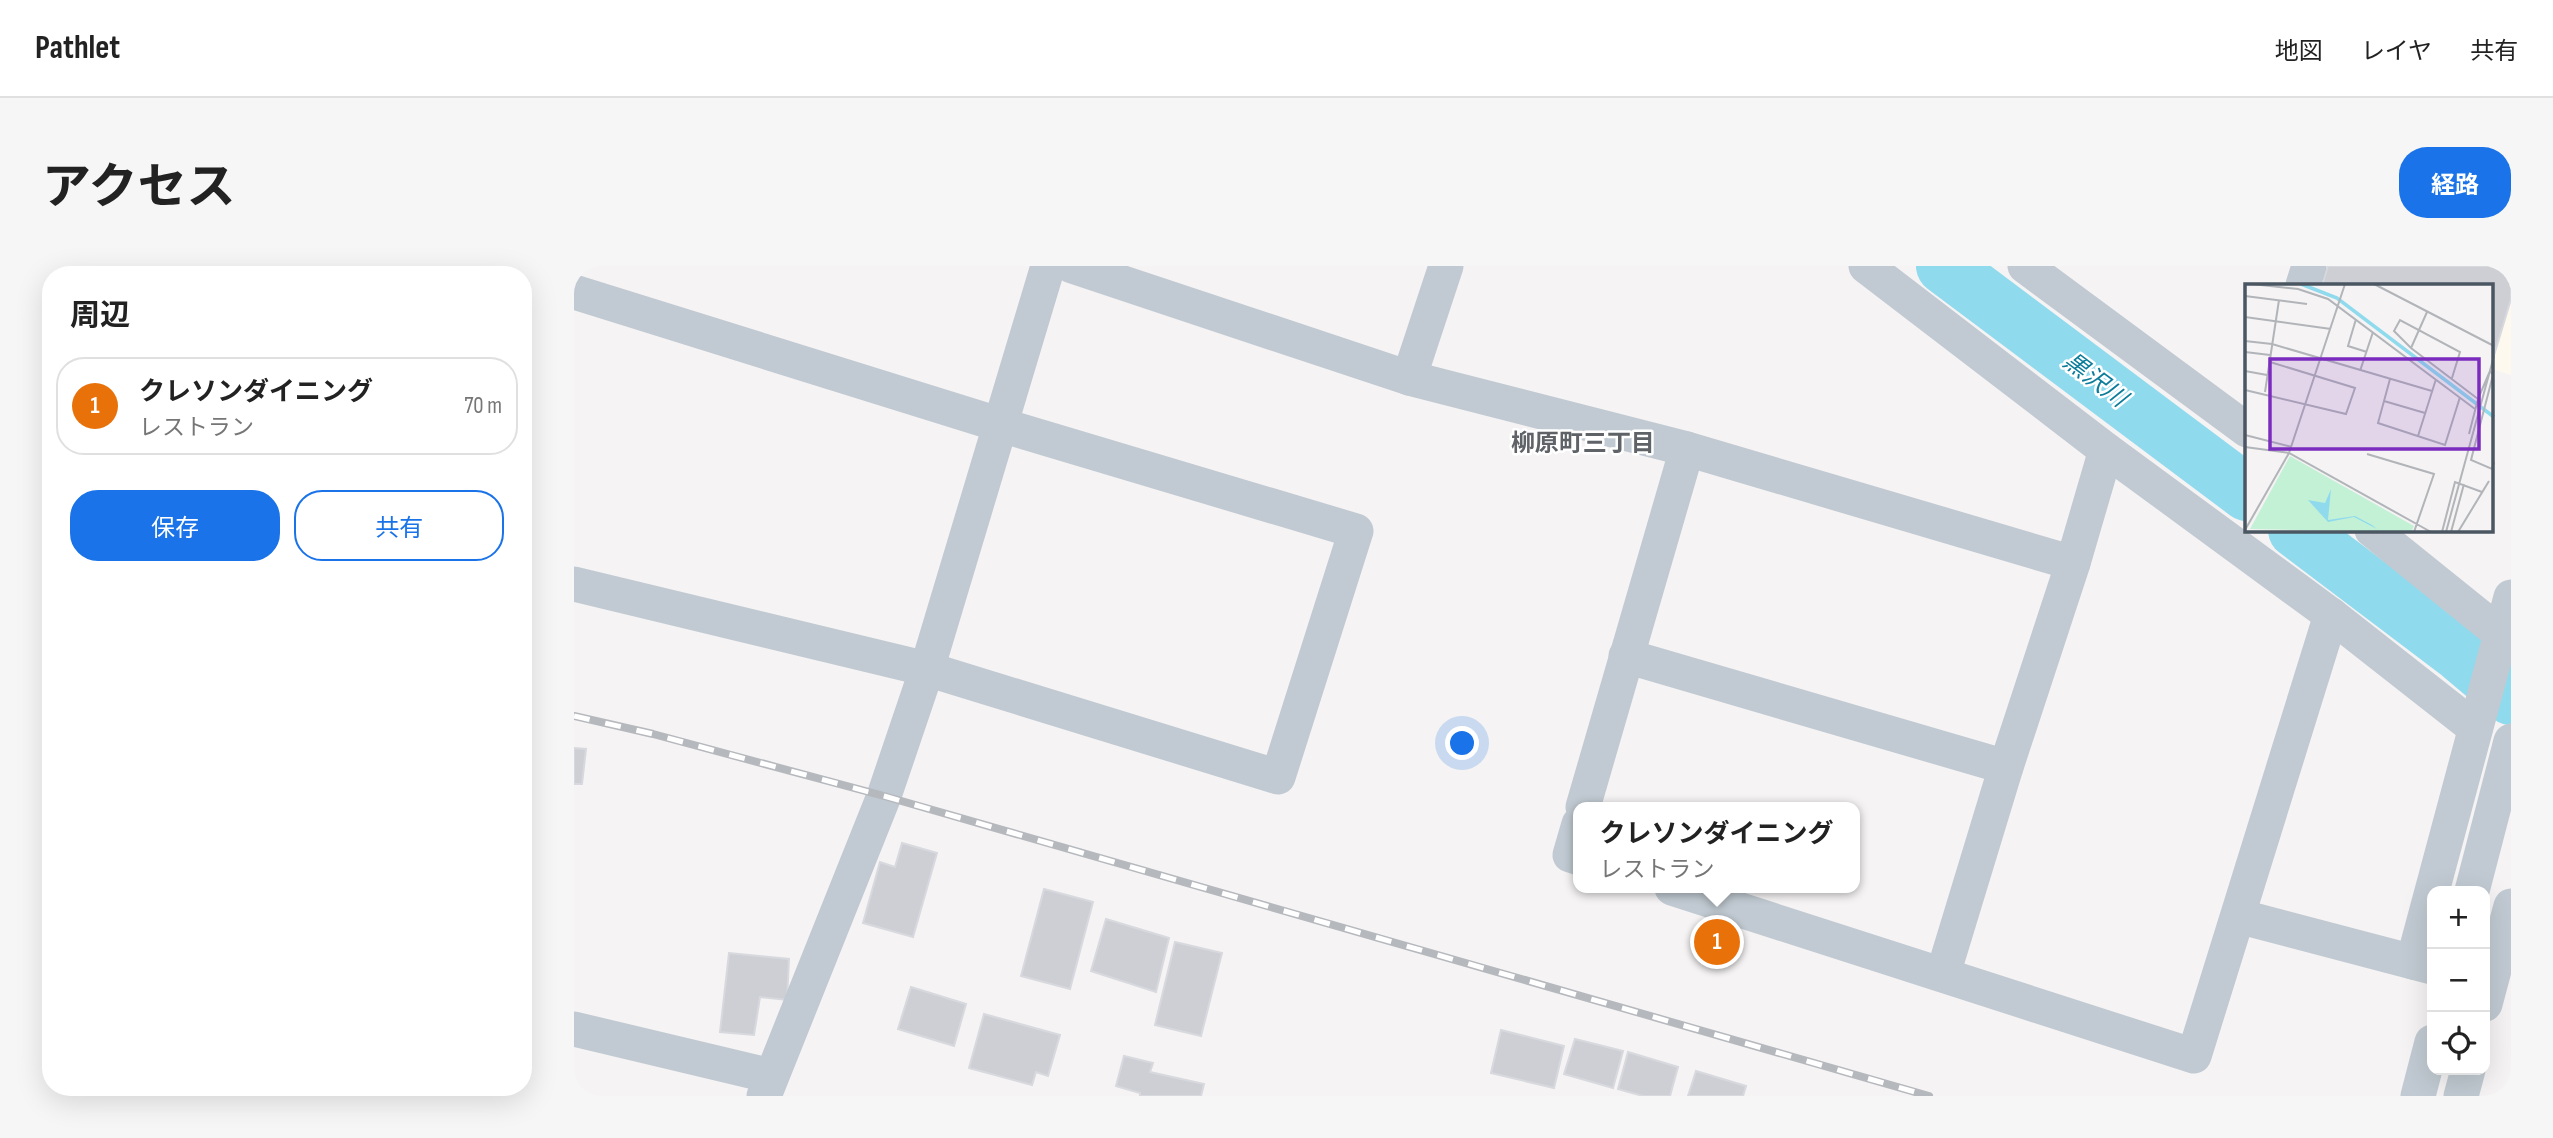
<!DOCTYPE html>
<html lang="ja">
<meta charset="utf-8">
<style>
:root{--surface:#fff;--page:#f6f6f6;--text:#222;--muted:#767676;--line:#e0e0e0;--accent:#1a73e8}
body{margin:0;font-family:"Sofia Sans Condensed","Noto Sans JP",sans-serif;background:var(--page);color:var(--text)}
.controls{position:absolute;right:21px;bottom:21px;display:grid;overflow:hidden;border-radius:14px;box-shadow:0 7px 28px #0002}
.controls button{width:63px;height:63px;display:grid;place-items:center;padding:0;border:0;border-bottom:2px solid var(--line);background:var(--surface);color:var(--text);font:35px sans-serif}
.you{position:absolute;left:889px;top:478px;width:24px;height:24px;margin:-18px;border:5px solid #fff;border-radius:50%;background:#1a73e8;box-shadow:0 0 0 10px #1a73e833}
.badge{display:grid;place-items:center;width:46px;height:46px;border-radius:50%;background:var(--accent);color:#fff;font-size:23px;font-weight:700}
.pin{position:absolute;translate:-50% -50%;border:4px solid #fff;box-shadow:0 2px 7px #0006}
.popup{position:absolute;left:999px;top:536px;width:287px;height:91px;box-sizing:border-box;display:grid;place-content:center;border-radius:14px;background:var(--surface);filter:drop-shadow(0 2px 5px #0005);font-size:23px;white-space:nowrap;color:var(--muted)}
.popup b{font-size:26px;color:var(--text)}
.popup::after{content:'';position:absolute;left:50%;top:100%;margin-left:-14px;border:14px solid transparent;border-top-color:var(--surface)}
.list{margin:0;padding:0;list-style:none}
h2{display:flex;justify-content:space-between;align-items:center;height:91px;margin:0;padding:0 28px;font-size:30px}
h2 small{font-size:23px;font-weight:400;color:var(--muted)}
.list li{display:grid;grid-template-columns:46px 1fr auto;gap:21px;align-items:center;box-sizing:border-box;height:98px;margin:0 14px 14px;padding:0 14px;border:2px solid var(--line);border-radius:28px}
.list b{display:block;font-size:26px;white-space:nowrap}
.list p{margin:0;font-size:23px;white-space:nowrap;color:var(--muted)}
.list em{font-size:23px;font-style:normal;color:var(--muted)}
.actions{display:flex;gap:14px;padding:21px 28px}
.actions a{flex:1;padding:16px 0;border:2px solid var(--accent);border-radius:28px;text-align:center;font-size:24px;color:var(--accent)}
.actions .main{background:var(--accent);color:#fff}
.icon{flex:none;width:38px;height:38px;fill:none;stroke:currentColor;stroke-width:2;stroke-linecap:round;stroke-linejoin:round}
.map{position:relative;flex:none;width:1937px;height:830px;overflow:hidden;border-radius:28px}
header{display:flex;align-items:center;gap:42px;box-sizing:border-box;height:98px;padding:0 35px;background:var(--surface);border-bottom:2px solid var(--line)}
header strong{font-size:33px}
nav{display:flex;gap:38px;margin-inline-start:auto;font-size:24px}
.intro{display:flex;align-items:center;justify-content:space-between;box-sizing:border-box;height:168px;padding:0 42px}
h1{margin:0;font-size:49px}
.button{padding:18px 32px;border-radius:28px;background:var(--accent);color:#fff;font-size:24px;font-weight:700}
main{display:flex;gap:42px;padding:0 42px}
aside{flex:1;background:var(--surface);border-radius:28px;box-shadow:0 7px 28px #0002}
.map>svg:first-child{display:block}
.commercial{fill:#fdf9ef}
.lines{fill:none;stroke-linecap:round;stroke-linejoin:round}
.river{stroke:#90daee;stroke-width:56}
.building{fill:#cdcfd5;stroke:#d7d9de;stroke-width:2}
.minor{stroke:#c1cad2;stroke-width:35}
.rail-casing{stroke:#b5b8bd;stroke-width:8}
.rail{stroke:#fff;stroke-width:5;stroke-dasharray:16;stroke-linecap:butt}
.labels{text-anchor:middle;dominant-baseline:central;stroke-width:5;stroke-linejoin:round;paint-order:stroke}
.water-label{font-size:24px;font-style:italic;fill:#0c7c9b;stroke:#fff}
.neighbourhood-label{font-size:24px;font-weight:bold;fill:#5f6368;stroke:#fff}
.inset-river{fill:none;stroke:#90daee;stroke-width:3.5}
.inset-road{fill:none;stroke:#b1b4b9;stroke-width:2}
.view{fill:#7b2cbf;fill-opacity:0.15;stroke:#7b2cbf;stroke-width:3.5}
.inset-edge{fill:none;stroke:#4a5661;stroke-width:3.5}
</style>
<header>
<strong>Pathlet</strong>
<nav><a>地図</a><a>レイヤ</a><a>共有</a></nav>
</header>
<div class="intro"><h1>アクセス</h1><a class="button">経路</a></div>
<main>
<aside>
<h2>周辺<small></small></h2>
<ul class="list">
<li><span class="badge" style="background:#e8710a">1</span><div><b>クレソンダイニング</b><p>レストラン</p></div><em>70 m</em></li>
</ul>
<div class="actions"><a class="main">保存</a><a>共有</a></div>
</aside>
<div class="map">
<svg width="1937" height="830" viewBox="0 0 1937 830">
<rect width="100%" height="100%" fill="#f5f3f3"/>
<polygon class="commercial" points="1744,0 1937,0 1937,109 1918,103 1918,19 1738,19"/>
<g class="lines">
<g class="river">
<polyline points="1370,0 1673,227"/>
<polyline points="1722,264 1886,388 1937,431"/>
</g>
</g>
<g class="building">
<polygon points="1754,0 1937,0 1937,33 1918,96 1918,19 1748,19"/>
<polygon points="0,482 12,483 8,518 0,518"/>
<polygon points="328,577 363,587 339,671 289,657 306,596 321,601"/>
<polygon points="470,623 519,636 496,723 447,710"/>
<polygon points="532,653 595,672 582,726 517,705"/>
<polygon points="601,676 648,687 627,770 581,759"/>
<polygon points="155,687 215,693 213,734 186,731 180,769 146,766"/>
<polygon points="337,721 392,738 380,780 324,763"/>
<polygon points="410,748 486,769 474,810 462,806 458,819 395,802"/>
<polygon points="927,764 990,780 980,822 917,807"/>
<polygon points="1001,773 1049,785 1039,822 990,808"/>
<polygon points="1054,786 1104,801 1096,830 1069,830 1044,823"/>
<polygon points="550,790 579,797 576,806 630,818 627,830 566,830 566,827 542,820"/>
<polygon points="1122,805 1172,820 1169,830 1114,830"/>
</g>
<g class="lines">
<g class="minor">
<polyline points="498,0 835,112 1113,183 1499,297"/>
<polyline points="1292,0 1532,184 1757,349 1901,462"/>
<polyline points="1451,0 1673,164"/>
<polyline points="1729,19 1735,0"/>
<polyline points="0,26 427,159 782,265 704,511 353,403 0,318"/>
<polyline points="835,112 872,0"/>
<polyline points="1798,264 1927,368 1937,331"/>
<polyline points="1052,390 1432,501"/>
<polyline points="1009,541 1113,183"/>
<polyline points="1005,558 996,589 1005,592"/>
<polyline points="1098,622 1620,790 1757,349"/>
<polyline points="1898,625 1937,475"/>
<polyline points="1664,650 1858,701"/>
<polyline points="1839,696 1927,368"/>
<polyline points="1369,708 1432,501 1499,297 1532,184"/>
<polyline points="1911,738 1937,640"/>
<polyline points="0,763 197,810"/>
<polyline points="190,830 310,530 353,403 474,0"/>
<polyline points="1844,830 1858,776"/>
<polyline points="1887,830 1894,804"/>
</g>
<defs>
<polyline id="rail" points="0,450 79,468 310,530 1355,830"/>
</defs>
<use href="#rail" class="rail-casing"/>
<use href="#rail" class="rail"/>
</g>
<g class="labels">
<g class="water-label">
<text transform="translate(1521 114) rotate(37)">黒沢川</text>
</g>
<g class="neighbourhood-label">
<text x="1009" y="177">柳原町三丁目</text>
</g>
</g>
<g transform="translate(1671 18)">
<rect width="248" height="248" fill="#f5f3f3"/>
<path d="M45,172L169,242L166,248L5,245Z" fill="#c3f1d5"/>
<path d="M86,205L83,236L110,232L127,241L132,245L109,233L83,238L63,216L80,219Z" fill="#90daee"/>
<path class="inset-river" d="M56,0L92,14L249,133"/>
<path class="inset-road" d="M7,0L53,5L83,15L230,125M129,0L249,62M0,12L62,20M0,33L86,45M111,35L103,62L122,68M0,57L27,60L187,107M166,64L182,28M0,68L25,71M0,87L22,91M115,87L128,48M245,87L248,91L226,176L247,185L249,178M207,94L215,68L155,36L149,47L166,64L233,115L245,87M145,95L133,139L200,161L215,113M0,106L101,130L110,104L25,78M20,108L34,16M139,117L180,129M224,150L233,115M0,151L47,163M173,152L191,95M0,163L44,169L186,248M122,170L189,190L169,248M0,246L44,169L100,0M197,248L210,198L237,208M201,248L249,72M206,248L219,200M213,248L244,197"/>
<path class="view" d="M25,75H234V165H25Z"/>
<rect width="248" height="248" class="inset-edge"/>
</g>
</svg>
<div class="controls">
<button>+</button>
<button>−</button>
<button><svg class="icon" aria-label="locate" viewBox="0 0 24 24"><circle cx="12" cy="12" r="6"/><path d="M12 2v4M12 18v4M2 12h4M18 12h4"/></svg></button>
</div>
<div class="you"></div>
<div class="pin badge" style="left:1143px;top:676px;background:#e8710a">1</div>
<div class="popup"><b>クレソンダイニング</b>レストラン</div>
</div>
</main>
